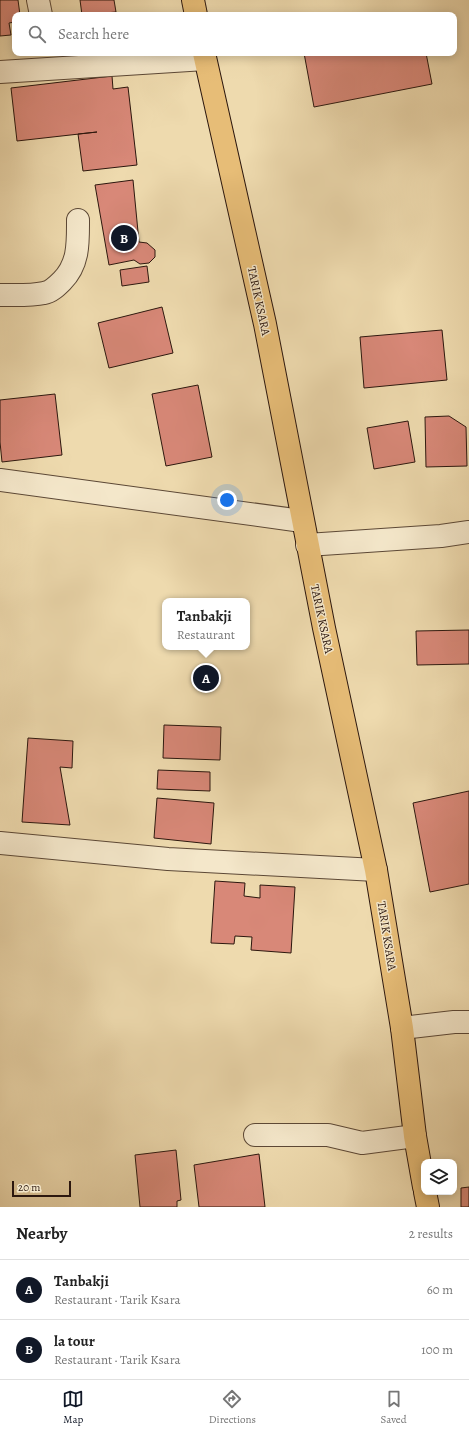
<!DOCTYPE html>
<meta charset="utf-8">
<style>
:root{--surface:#fff;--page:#f2f2f2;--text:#222;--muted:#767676;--line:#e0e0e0;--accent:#111827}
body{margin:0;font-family:Alegreya,serif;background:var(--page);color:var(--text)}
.controls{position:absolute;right:12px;bottom:12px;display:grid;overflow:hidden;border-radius:8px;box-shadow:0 2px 10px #0003}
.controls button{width:36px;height:36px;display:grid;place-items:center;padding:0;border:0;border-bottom:1px solid var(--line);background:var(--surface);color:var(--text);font:20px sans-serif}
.scale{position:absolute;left:12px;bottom:10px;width:59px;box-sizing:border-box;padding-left:4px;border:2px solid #2c170e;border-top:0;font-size:11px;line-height:14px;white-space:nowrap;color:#2c170e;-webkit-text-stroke:3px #f4e7ca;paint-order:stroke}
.you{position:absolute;left:227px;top:500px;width:14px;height:14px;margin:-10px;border:3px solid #fff;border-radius:50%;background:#1a73e8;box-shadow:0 0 0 6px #1a73e833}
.badge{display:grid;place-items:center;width:26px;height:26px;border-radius:50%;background:var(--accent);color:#fff;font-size:13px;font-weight:700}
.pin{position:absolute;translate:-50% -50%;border:2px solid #fff;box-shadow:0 1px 4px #0006}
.popup{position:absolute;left:162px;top:598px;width:88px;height:52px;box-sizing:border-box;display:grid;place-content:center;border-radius:8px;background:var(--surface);filter:drop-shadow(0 1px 3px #0005);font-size:13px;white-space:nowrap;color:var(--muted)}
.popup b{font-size:15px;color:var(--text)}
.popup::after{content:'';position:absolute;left:50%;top:100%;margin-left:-8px;border:8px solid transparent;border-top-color:var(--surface)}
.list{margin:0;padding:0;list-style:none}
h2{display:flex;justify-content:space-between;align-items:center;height:52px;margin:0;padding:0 16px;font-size:17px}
h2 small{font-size:13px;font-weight:400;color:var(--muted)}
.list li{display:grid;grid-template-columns:26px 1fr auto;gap:12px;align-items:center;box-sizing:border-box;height:60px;padding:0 16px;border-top:1px solid var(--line)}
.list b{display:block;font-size:15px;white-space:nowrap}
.list p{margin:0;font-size:13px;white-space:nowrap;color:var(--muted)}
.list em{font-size:13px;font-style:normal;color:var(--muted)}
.icon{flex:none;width:22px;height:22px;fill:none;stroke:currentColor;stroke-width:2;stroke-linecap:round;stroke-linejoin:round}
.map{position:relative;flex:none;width:469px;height:1207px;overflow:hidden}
.search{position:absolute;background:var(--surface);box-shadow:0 2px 10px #0003;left:12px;right:12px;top:12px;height:44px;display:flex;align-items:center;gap:10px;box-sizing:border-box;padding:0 14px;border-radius:8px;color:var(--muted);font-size:15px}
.sheet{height:172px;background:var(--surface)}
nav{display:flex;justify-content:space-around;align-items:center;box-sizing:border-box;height:56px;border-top:1px solid var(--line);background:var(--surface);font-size:11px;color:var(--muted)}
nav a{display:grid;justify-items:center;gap:2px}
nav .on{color:var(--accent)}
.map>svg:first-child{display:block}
.building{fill:#d88878;stroke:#2c170e}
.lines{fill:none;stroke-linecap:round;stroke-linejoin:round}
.minor-casing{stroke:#5c4836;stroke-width:24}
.major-casing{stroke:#2c170e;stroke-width:24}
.minor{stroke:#f4e7ca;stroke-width:22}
.major{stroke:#e7bd77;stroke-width:22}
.labels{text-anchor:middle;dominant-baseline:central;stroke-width:3;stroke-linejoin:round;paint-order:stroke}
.street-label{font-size:12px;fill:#2c170e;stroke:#f4e7ca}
</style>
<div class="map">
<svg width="469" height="1207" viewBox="0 0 469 1207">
<rect width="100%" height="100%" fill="#eedaae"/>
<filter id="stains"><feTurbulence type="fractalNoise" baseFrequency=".005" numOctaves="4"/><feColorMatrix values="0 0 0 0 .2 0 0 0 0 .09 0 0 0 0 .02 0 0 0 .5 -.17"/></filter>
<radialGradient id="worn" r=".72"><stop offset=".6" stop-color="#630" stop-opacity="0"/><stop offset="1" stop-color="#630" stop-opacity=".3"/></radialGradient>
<g class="building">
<polygon points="0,0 18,0 20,15 15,15 15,22 9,23 11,35 0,36"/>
<polygon points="80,0 114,0 116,12 82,15"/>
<polygon points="304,53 426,53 432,84 314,107"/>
<polygon points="112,76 113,89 128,87 137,165 83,171 78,134 97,132 17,141 11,88"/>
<polygon points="133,180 139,242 147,243 155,250 155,257 149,263 140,264 134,260 109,265 95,185"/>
<polygon points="147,266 149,282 122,286 120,270"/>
<polygon points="162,307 173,353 109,368 98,323"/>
<polygon points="442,330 447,380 364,388 360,337"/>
<polygon points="198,385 212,457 166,466 152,394"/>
<polygon points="55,394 62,455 2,462 0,442 0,400"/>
<polygon points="449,416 466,427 467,466 426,467 425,417"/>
<polygon points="408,421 415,462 374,469 367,428"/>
<polygon points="469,630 469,664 417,665 416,631"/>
<polygon points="164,725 221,727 220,760 163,758"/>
<polygon points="28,738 73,741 72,768 60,767 70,825 22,822"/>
<polygon points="158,770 210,772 210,791 157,789"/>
<polygon points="469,791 469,884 430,892 413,803"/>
<polygon points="157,798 214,803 211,844 154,838"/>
<polygon points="215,881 245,883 244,896 260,898 260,885 295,887 291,953 251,950 252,937 235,936 234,944 211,943"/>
<polygon points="176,1150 181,1200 177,1201 177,1207 140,1207 135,1155"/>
<polygon points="259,1154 265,1207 199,1207 194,1165"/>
<polygon points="469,1187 469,1207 461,1207 461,1188"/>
</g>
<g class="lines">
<defs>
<g id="minor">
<polyline points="38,0 41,15"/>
<polyline points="0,72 205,59"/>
<path d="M0,295C14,295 30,296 44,293C51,292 57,286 62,281C79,264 78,243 78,220"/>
<polyline points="0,480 302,521"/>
<polyline points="307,545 441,536 469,532"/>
<polyline points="0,843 168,859 376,870"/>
<polyline points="402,1028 454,1022 469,1022"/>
<polyline points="255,1135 328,1135 362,1143 415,1136"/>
</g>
<g id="major">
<polyline points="193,0 196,15"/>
<polyline points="204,53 265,324 324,628 376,870 402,1028 415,1136 424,1187"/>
<polyline points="425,1192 428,1207"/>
</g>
</defs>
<use href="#minor" class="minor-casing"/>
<use href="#major" class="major-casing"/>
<use href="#minor" class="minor"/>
<use href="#major" class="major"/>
</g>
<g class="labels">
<g class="street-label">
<text transform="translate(259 301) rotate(78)">TARIK KSARA</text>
<text transform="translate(322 619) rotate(78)">TARIK KSARA</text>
<text transform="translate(387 936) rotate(81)">TARIK KSARA</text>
</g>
</g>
<rect width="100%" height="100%" filter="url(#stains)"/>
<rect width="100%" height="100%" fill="url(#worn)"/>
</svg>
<div class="controls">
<button><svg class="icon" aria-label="layers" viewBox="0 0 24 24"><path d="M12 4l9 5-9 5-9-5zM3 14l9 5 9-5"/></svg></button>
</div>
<div class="scale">20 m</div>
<div class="you"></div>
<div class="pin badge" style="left:206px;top:678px">A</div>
<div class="popup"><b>Tanbakji</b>Restaurant</div>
<div class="pin badge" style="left:124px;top:238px">B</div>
<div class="search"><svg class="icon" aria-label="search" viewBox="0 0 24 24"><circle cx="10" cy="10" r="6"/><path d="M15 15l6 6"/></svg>Search here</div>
</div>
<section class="sheet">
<h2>Nearby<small>2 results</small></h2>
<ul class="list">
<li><span class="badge">A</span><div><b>Tanbakji</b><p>Restaurant · Tarik Ksara</p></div><em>60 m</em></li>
<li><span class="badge">B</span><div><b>la tour</b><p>Restaurant · Tarik Ksara</p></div><em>100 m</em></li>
</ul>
</section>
<nav>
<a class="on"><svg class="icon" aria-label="map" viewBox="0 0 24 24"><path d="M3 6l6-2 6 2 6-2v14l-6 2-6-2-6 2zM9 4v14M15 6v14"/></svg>Map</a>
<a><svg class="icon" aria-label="directions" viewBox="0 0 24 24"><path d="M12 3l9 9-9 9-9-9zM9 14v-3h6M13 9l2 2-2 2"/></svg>Directions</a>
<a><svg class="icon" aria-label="saved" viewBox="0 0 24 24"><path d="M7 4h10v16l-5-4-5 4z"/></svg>Saved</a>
</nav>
